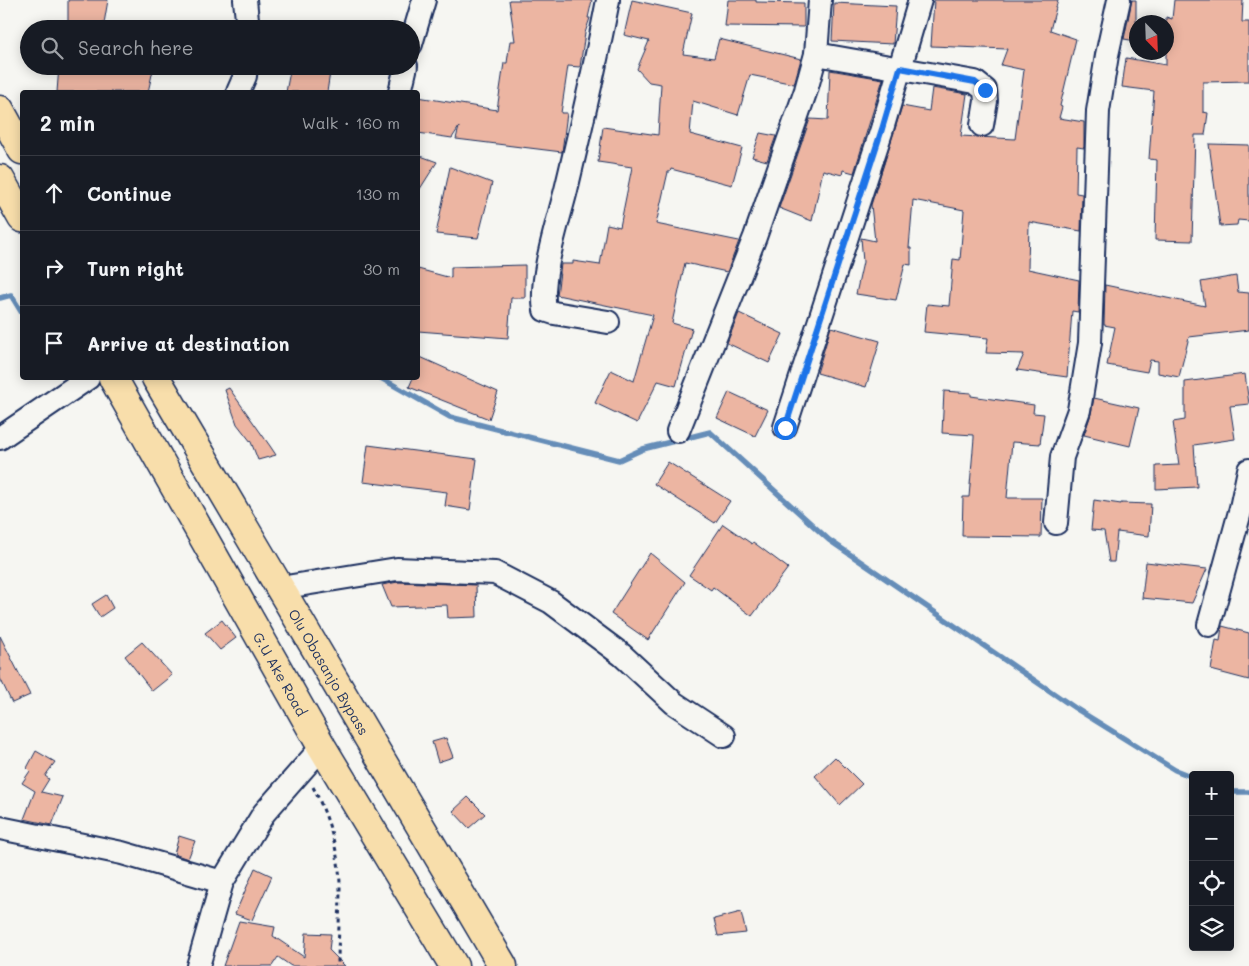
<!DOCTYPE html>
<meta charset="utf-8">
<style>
:root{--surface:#171b24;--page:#242831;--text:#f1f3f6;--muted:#9ea1a6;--line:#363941}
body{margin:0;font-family:Mali,sans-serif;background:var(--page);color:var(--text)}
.controls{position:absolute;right:15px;bottom:15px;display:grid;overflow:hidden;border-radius:5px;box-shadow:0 2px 12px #0003}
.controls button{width:45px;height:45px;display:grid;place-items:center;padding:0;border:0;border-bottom:1px solid var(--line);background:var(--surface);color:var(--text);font:25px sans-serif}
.compass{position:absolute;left:1129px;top:15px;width:45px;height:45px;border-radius:50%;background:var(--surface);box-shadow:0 2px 12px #0003;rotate:157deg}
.stop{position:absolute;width:15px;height:15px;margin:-11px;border:4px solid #1a73e8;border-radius:50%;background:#fff}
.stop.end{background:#1a73e8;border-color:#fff;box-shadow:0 1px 5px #0008}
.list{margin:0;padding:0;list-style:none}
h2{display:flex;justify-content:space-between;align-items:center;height:65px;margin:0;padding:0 20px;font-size:21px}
h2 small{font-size:16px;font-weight:400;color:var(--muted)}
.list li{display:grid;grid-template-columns:32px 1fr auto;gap:15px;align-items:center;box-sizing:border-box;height:75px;padding:0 20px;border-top:1px solid var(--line)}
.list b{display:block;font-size:19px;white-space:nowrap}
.list em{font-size:16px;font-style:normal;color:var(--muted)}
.icon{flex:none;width:28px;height:28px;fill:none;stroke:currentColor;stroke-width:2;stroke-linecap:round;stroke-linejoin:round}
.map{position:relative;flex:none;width:1249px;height:966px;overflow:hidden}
.search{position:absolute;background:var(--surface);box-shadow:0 2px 12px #0003;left:20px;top:20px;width:400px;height:55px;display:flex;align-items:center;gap:12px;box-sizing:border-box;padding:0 18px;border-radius:28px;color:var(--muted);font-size:19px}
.panel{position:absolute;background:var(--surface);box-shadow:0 2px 12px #0003;left:20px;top:90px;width:400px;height:290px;border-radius:5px}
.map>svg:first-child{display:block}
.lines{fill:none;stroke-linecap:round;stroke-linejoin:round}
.stream{stroke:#658db8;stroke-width:5.5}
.building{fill:#ecb5a2;stroke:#1b2f5e}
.minor-casing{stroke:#1b2f5e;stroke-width:26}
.major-casing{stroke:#1b2f5e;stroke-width:31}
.path{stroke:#1b2f5e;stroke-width:3;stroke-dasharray:4 4;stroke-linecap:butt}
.minor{stroke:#f6f6f2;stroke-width:22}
.major{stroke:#f8deab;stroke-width:28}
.route{stroke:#1a73e8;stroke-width:6}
.labels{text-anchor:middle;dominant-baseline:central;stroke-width:4;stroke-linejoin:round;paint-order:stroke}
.street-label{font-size:14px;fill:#1b2f5e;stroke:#f6f6f2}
</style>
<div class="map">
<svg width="1249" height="966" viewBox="0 0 1249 966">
<rect width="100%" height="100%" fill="#f6f6f2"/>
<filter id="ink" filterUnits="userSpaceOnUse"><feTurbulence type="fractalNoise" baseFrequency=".02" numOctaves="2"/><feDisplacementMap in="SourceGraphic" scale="10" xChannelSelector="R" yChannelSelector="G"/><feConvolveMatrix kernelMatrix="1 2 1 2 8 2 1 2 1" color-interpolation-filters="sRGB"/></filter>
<g filter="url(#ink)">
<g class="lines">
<g class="stream">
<polyline points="0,298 11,295 22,313"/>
<polyline points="381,378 450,417 619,460 643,449 710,432 829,540 1075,708 1175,770 1193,777"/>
<polyline points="1230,792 1249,792"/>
</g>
</g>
<g class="building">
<polygon points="68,0 108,0 103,29 68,29"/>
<polygon points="509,0 592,0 588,18 590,18 585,33 580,67 568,66 561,113 567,113 562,152 456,139 459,127 452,138 418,133 418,97 497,110 504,63 507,63 510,41 515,41"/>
<polygon points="632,0 692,13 683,54 714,58 719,39 801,59 794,84 750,75 738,115 693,101 690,134 742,148 732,185 671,169 670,172 668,172 656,224 739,241 727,272 685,263 672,323 692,329 676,386 658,381 637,423 595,403 611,370 634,381 653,315 557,295 561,264 573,264 573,261 600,265 607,224 620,227 632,167 598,162 603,127 658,135 661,84 649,82 637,69 649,41 624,35"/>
<polygon points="728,0 756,0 756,2 804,3 804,27 725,26"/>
<polygon points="934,0 1058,0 1050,30 1076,39 1060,106 1062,107 1059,118 1084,122 1084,148 1077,147 1076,193 1082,194 1081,231 1029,222 1028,269 1079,280 1078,312 1072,311 1067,377 1017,370 1024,354 986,353 988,338 924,332 927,304 949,306 953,259 960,260 964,210 913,200 909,248 911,248 911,265 905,264 896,300 856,294 863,262 861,238 875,241 871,205 902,106 929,111 932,88 967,94 961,136 1015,139 1024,70 1001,65 1007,49 931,46"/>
<polygon points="1132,0 1136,0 1136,41 1124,39"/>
<polygon points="1174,0 1243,0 1242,22 1249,22 1249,81 1203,82 1203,112 1208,113 1205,135 1195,135 1192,241 1155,240 1157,160 1149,159 1154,91 1122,87 1126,58 1166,65 1166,17 1172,19"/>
<polygon points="834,3 896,6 893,44 832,41"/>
<polygon points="59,66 136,66 153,70 148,92 57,92"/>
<polygon points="291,66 331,66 327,92 286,92"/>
<polygon points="830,70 883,79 854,173 843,170 842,175 823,170 812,221 779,208 810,119 828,120"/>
<polygon points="760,133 776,136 767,161 752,157"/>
<polygon points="1209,144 1249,145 1249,221 1238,220 1237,225 1220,226"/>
<polygon points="418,155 437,162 418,192"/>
<polygon points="450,167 492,183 478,238 436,234"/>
<polygon points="525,265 525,298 511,298 508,338 418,331 418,269 451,278 451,267"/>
<polygon points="1236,276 1238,292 1249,293 1249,330 1189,337 1179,377 1158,373 1158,361 1150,360 1147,372 1107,365 1115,327 1104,325 1105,285 1205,306 1201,282"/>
<polygon points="739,313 783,334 769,363 727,343"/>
<polygon points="831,327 880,341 866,387 817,373"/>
<polygon points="418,356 498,392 489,419 409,387 413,378 418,378"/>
<polygon points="1245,374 1249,404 1230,406 1235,439 1194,445 1197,487 1156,489 1156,466 1179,465 1173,422 1185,420 1185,382"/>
<polygon points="229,388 270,446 276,455 258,460 251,442 237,424 225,390"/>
<polygon points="944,391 971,393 971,396 1034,405 1033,413 1044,414 1040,444 1012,442 1007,498 1042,498 1041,537 962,536 963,497 969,497 974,438 974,435 942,433"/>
<polygon points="729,392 768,410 755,436 717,418"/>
<polygon points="1094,398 1139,408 1130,446 1084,435 1091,414"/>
<polygon points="368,445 477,459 470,510 445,506 447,492 363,482"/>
<polygon points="668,462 730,501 715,523 654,484"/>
<polygon points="1094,500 1121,504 1121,503 1151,504 1149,536 1117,532 1114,562 1109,562 1104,531 1091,530"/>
<polygon points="723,524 752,544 753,542 788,568 752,616 713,587 711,590 689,575"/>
<polygon points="650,553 685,582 648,640 611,614"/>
<polygon points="1146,562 1207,569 1192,603 1142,598"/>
<polygon points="398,582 476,585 477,617 448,618 447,605 391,607 382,585"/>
<polygon points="106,595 113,608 100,617 92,604"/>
<polygon points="222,620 236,638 220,650 205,633"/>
<polygon points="1222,626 1249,633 1249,680 1211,670 1216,640 1220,641"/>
<polygon points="0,636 30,695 12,703 0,678"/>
<polygon points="142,642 172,675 152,691 125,656"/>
<polygon points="446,738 453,757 438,762 432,742"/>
<polygon points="36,751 55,762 45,776 49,779 41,792 63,797 52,825 24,819 35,791 22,783 30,771 27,768"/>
<polygon points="835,757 862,784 840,805 815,776"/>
<polygon points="468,797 485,814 469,828 453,811"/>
<polygon points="179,836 195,841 188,859 174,854"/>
<polygon points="255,868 272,876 252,920 235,914"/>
<polygon points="741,912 746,933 718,936 714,919"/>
<polygon points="239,921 275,927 273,936 304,957 306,933 331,934 329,950 345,966 291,966 278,957 272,966 223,966"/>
</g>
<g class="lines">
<defs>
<g id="minor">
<polyline points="245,0 248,29"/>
<polyline points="411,44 424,0"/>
<polyline points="816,54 975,82 985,90 986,101 982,125"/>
<polyline points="238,92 245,76 246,66"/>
<polyline points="400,92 406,66"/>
<path d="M608,322L554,313L545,310C539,279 558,222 566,190C581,127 596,64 608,0"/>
<polyline points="785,427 882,129 920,0"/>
<polyline points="678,431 755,237 806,90 816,54 820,0"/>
<polyline points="0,438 88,378"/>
<polyline points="1056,523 1062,457 1079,410 1090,343 1098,111 1107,55 1119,0"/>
<polyline points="280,588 397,569 495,573 551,602 622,655 674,703 724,736"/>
<polyline points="1209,625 1241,508 1249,470"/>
<polyline points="0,828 122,853 222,882"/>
<polyline points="198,966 222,882 264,813 322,747"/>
</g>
<g id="major">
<polyline points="0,110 22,150"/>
<polyline points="0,179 22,218"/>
<path id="s1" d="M113,378L322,747L454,966"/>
<path id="s2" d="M156,378L503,966"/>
</g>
</defs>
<use href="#minor" class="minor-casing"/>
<use href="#major" class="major-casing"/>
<path class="path" d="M313,787C328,816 339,851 340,884C340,911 338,939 338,966"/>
<use href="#minor" class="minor"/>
<use href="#major" class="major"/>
</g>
</g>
<g class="lines" filter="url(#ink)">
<polyline class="route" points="785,428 882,129 900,68 975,82 985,90"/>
</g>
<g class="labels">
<g class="street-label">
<text stroke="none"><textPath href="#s2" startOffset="341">Olu Obasanjo Bypass</textPath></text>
<text stroke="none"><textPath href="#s1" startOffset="340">G.U Ake Road</textPath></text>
</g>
</g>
</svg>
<div class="controls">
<button>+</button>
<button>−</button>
<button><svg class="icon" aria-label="locate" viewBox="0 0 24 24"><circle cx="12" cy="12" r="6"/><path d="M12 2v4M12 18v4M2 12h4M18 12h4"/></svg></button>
<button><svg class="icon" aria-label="layers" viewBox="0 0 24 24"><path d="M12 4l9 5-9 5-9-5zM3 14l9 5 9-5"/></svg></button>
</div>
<svg class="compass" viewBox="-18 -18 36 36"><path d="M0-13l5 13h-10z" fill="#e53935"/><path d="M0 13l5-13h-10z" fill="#9ea1a6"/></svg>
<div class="stop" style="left:785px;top:428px"></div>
<div class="stop end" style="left:985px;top:90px"></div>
<div class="search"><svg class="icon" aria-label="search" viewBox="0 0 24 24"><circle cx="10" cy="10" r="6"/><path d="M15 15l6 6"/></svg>Search here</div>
<section class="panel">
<h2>2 min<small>Walk · 160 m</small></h2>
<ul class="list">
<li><svg class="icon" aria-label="ahead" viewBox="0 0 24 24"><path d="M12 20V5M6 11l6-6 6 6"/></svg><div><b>Continue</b></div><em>130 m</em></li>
<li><svg class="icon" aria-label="right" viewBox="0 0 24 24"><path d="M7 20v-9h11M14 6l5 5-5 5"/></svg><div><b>Turn right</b></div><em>30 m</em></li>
<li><svg class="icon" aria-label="arrive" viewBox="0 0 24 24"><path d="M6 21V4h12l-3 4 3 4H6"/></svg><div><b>Arrive at destination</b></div></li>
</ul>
</section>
</div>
